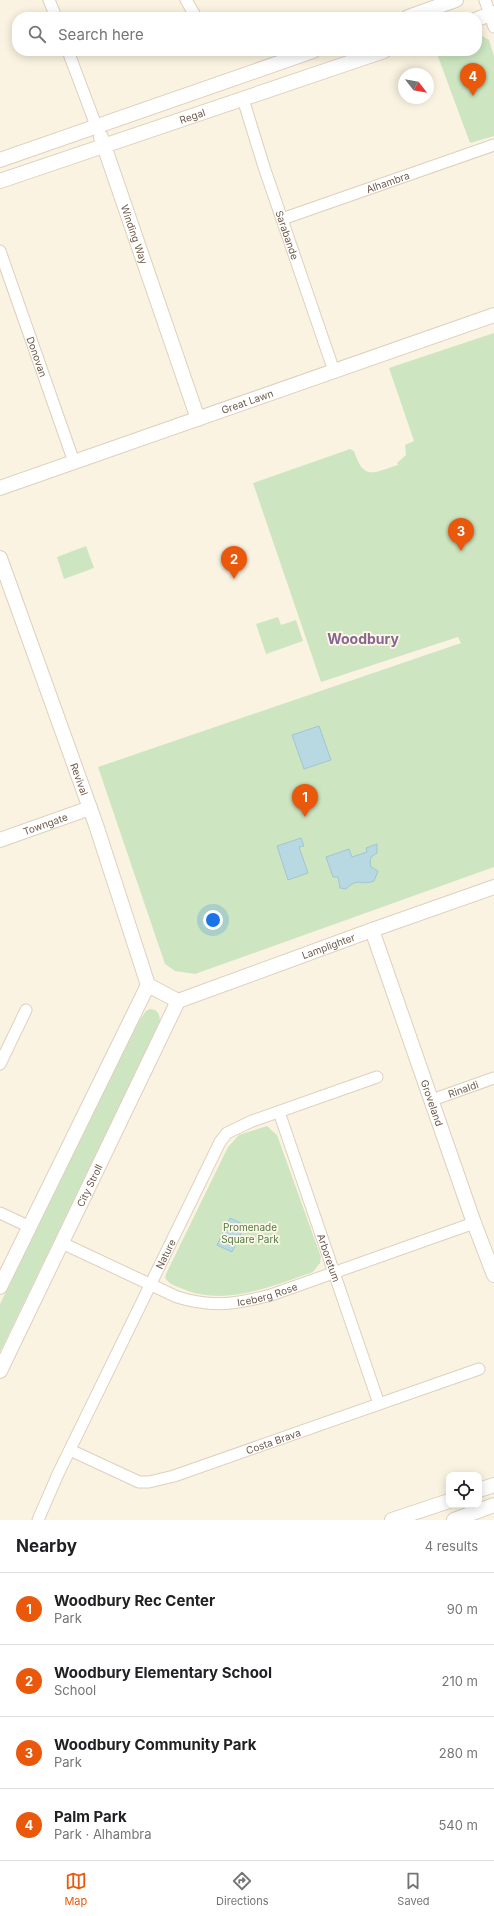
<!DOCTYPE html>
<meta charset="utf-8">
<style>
:root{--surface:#fff;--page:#f6f6f6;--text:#202124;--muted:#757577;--line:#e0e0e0;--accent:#ea580c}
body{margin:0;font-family:Inter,sans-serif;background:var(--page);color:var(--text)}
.controls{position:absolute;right:12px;bottom:12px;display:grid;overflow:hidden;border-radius:8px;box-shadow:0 2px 10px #0003}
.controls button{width:36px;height:36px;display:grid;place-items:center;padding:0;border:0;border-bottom:1px solid var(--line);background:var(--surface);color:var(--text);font:20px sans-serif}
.compass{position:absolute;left:398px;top:68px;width:36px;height:36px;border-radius:50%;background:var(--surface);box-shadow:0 2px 10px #0003;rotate:121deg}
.you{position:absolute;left:213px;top:920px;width:14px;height:14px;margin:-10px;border:3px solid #fff;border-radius:50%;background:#1a73e8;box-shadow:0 0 0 6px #1a73e833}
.badge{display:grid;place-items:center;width:26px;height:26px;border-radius:50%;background:var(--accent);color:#fff;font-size:13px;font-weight:700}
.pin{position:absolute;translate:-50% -33px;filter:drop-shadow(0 1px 2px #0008)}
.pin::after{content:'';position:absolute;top:21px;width:14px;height:12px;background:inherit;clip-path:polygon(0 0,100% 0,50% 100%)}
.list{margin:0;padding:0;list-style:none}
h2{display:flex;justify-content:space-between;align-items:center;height:52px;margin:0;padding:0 16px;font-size:17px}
h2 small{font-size:13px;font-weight:400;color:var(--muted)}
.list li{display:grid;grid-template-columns:26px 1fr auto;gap:12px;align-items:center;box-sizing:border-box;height:72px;padding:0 16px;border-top:1px solid var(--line)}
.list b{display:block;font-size:15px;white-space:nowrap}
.list p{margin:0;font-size:13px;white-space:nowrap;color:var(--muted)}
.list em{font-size:13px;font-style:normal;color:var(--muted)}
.icon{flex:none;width:22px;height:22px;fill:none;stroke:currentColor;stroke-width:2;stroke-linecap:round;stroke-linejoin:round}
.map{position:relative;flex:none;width:494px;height:1520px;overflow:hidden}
.search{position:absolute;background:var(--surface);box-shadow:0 2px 10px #0003;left:12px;right:12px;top:12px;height:44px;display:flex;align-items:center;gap:10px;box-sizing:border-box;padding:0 14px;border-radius:16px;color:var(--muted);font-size:15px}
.sheet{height:340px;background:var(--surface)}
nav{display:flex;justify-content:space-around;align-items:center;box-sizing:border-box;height:56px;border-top:1px solid var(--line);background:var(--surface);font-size:11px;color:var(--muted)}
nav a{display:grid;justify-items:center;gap:2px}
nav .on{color:var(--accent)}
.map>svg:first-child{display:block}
.green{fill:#cde6c1}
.water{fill:#b8d8e2;stroke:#9fc6d3}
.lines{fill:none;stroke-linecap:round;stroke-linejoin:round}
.minor-casing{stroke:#ddd0be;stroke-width:13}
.tertiary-casing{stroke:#ddd0be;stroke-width:16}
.minor{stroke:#fff;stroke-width:11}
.tertiary{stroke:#fff;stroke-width:14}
.labels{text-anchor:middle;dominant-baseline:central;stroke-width:3.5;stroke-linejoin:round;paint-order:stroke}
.street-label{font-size:10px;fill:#6f5b4a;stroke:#fef7e7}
.park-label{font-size:10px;fill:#517a46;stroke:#fef7e7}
.district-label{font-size:14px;font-weight:bold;fill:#876692;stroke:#fef7e7}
</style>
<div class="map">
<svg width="494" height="1520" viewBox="0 0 494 1520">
<rect width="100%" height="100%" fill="#faf3e1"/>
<g class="green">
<polygon points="477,33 489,40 494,56 494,136 470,143 436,51 477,51"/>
<path d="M494,333V867L195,974L175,971L165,964L98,767L461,643L458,637L321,682L253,483L350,449L354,451C364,481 372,473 398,465L397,463L406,455L405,445L414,441L389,368Z"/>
<polygon points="86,546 94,568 64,579 57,557"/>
<polygon points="278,617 281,625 296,620 303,641 266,654 256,624"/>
<path d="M150,1009C158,1009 160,1016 160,1022L0,1352V1304L130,1034L146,1011Z"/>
<path d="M267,1126L277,1135L321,1257L320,1263L313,1272C272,1286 226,1307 183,1289C176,1286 170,1285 165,1278L166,1274L228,1147L239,1135Z"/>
</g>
<g class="water">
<polygon points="319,726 331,760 304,769 292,735"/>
<polygon points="301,838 304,846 299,847 308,873 288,880 277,846"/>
<path d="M377,844V853L371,857L370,862L371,867L378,871L374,881C361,886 358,877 346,889L340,888L338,877H333L326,857L349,849L352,857L367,852L366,848Z"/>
<polygon points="230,1218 245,1225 232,1252 217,1245"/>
</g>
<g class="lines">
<defs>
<g id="minor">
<polyline points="49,0 56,17"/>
<polyline points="186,0 196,17"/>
<polyline points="485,0 494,27"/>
<polyline points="68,51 97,128"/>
<path id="s1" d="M243,99L264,167L334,371"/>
<path id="s2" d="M282,219L494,145"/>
<path id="s3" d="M0,251L74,462"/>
<polyline points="0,1064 26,1010"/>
<path id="s4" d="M432,1100L494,1078"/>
<path id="s5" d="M279,1112L379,1404"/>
<polyline points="0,1213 30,1227"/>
<path id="s6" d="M62,1243L177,1297C213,1308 236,1304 271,1295L474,1223"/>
<path id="s7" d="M70,1450L139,1482H149L174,1476L479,1369"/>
<path id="s8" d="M38,1520L58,1474L220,1142L227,1133L252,1121L377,1077"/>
</g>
<g id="tertiary">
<polyline points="408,17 456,0"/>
<polyline points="477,19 494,13"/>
<path id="s9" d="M101,137L198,419"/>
<polyline points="0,160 313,51"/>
<path id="s10" d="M0,181L384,51"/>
<path id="s11" d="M0,488L494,315"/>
<path id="s12" d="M0,558L96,825L148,985L178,1001L372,930L494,887"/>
<path id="s13" d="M0,840L90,808"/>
<path id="s14" d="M372,930L474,1223L494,1275"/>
<polyline points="0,1287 148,985"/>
<path id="s15" d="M0,1371L178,1001"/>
<polyline points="479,1490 494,1485"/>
<polyline points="392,1520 449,1501"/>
<polyline points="454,1520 494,1505"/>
</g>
</defs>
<use href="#minor" class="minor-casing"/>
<use href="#tertiary" class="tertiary-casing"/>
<use href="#minor" class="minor"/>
<use href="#tertiary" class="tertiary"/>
</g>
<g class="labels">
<g class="street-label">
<text stroke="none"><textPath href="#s10" startOffset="203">Regal</textPath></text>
<text stroke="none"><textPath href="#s2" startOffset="112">Alhambra</textPath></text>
<text stroke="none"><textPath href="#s9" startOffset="103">Winding Way</textPath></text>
<text stroke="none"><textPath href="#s1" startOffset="143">Sarabande</textPath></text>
<text stroke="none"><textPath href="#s3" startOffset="112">Donovan</textPath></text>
<text stroke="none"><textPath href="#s11" startOffset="262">Great Lawn</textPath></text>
<text stroke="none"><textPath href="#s12" startOffset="235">Revival</textPath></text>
<text stroke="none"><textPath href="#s13" startOffset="48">Towngate</textPath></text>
<text stroke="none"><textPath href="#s12" startOffset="646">Lamplighter</textPath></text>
<text stroke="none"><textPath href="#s4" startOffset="33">Rinaldi</textPath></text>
<text stroke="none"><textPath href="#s14" startOffset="183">Groveland</textPath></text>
<text stroke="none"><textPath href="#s15" startOffset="206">City Stroll</textPath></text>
<text stroke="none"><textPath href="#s8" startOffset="295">Nature</textPath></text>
<text stroke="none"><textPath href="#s5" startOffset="154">Arboretum</textPath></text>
<text stroke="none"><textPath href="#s6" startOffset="219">Iceberg Rose</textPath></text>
<text stroke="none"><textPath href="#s7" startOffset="217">Costa Brava</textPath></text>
</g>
<g class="park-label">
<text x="250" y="1227">Promenade<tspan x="250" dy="12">Square Park</tspan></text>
</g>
<g class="district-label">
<text x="363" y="638">Woodbury</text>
</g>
</g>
</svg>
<div class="controls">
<button><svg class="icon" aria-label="locate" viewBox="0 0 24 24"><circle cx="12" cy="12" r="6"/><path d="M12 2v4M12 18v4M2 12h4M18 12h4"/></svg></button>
</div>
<svg class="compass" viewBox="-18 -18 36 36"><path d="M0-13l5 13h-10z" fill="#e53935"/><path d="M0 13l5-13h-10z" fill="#757577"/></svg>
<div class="you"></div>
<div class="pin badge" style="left:305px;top:817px">1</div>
<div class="pin badge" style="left:234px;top:579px">2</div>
<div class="pin badge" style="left:461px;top:551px">3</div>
<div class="pin badge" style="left:473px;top:96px">4</div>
<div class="search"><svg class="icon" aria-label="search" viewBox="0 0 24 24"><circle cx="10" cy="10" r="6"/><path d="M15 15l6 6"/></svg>Search here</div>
</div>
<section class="sheet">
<h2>Nearby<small>4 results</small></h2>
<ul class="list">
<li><span class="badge">1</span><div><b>Woodbury Rec Center</b><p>Park</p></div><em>90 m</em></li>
<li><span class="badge">2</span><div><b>Woodbury Elementary School</b><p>School</p></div><em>210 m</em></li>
<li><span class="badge">3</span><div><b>Woodbury Community Park</b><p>Park</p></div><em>280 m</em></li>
<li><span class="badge">4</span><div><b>Palm Park</b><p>Park · Alhambra</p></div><em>540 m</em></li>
</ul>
</section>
<nav>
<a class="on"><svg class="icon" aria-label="map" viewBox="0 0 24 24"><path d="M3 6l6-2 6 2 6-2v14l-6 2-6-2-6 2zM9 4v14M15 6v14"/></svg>Map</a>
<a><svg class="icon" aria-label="directions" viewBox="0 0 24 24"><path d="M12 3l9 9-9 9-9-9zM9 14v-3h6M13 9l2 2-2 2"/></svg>Directions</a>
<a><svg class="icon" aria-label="saved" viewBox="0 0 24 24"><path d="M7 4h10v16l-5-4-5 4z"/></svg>Saved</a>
</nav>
